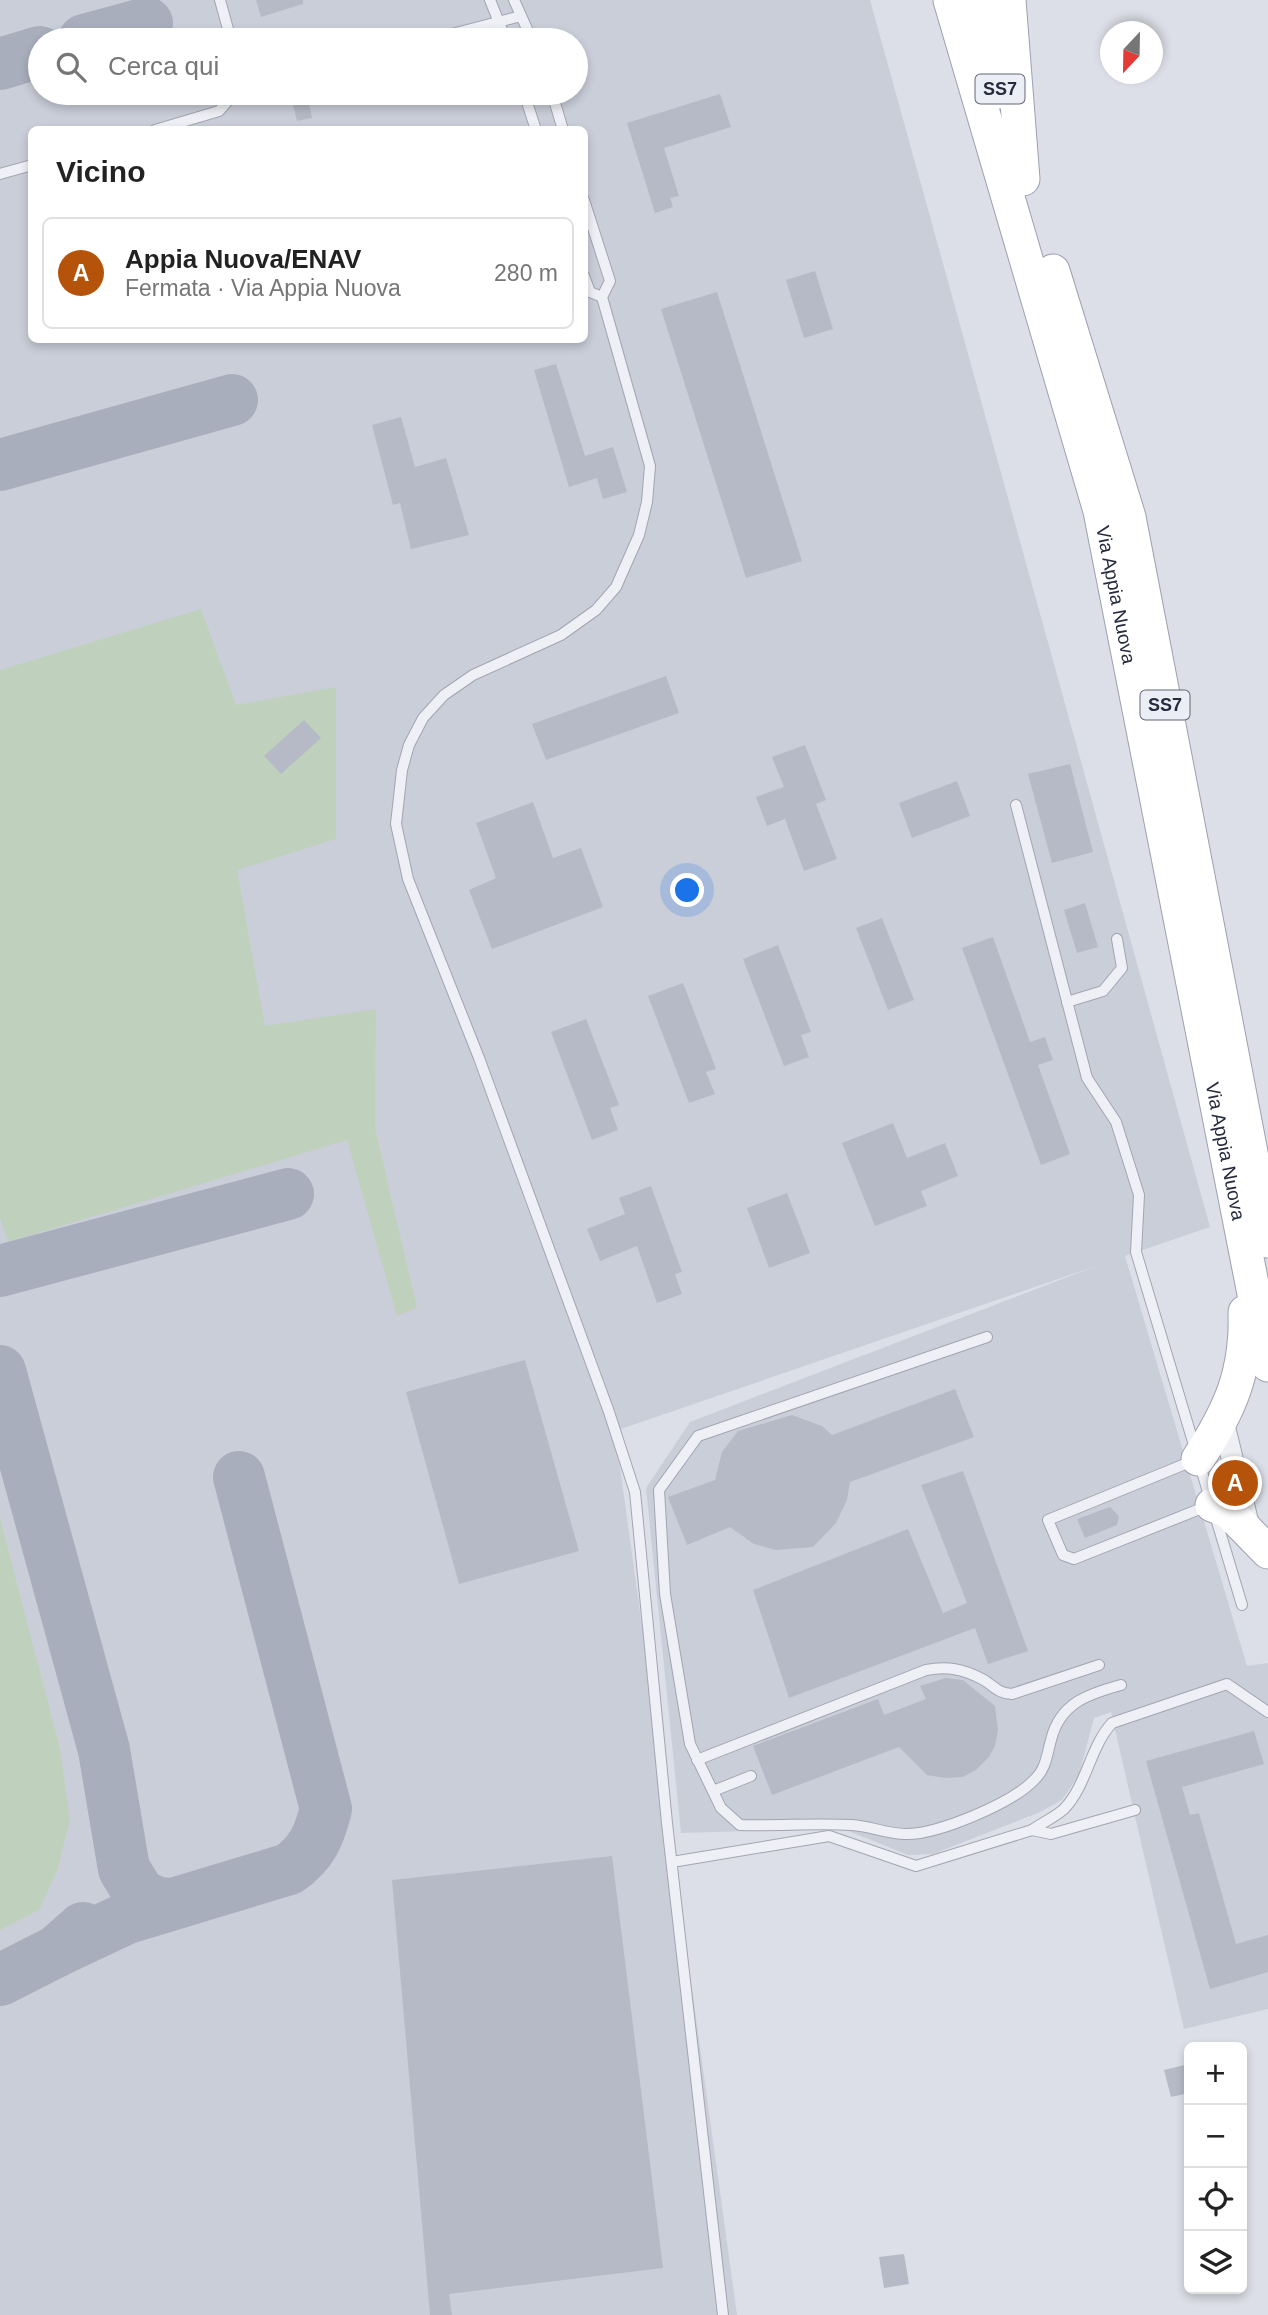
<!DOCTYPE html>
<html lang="it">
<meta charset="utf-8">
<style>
:root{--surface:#fff;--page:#f2f2f2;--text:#222;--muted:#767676;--line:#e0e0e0;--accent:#b45309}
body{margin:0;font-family:Arial,sans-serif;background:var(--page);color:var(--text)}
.controls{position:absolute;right:21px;bottom:21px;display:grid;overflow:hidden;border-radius:10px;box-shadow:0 4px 10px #0003}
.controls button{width:63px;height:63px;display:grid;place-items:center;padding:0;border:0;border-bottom:2px solid var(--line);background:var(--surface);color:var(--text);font:35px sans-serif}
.compass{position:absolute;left:1100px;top:21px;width:63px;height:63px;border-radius:50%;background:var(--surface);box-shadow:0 4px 10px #0003;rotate:202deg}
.you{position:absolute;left:688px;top:891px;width:24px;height:24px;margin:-18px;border:5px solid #fff;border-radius:50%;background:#1a73e8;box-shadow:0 0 0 10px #1a73e833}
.badge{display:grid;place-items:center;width:46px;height:46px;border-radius:50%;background:var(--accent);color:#fff;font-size:23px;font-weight:700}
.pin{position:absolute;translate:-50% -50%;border:4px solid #fff;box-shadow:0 2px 7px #0006}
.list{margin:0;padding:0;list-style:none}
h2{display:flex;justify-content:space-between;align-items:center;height:91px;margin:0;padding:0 28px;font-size:30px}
h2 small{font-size:23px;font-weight:400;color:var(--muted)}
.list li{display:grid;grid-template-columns:46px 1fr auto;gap:21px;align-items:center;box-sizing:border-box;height:112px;margin:0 14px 14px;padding:0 14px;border:2px solid var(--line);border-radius:10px}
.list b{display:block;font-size:26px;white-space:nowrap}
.list p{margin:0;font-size:23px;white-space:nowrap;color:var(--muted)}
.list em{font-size:23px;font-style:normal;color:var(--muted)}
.icon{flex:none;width:38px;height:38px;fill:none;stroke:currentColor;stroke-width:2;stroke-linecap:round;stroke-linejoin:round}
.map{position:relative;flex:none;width:1268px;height:2315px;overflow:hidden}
.search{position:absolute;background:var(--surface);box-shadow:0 4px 10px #0003;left:28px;top:28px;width:560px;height:77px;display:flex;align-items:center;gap:18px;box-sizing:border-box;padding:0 24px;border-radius:38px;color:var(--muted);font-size:26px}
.panel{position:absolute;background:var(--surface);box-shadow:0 4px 10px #0003;left:28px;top:126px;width:560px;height:217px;border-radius:10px}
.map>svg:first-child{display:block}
.built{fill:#caced9;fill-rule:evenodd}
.green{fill:#bfd1bd}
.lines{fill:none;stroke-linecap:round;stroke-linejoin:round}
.taxiway{stroke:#a8aebc;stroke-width:52}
.building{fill:#b6bac7}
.lane-casing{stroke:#a2a5b1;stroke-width:12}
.street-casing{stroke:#a2a5b1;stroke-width:23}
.primary-casing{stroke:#9ba1b3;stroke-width:35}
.lane{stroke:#eff0f5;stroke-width:10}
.street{stroke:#eff0f5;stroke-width:21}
.primary{stroke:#fff;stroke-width:33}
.labels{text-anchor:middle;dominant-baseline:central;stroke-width:5;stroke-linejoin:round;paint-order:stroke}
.shield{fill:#eceef5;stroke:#616675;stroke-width:2}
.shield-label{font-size:18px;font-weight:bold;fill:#262b3e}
.street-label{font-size:19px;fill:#262b3e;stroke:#eceef5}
</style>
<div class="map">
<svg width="1268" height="2315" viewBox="0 0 1268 2315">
<rect width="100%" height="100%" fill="#dcdfe7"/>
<path class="built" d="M0,0H870L1210,1227L1125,1256L1247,1666L1268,1663V2009L1184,2029L1111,1712L1094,1718L1079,1775L1062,1800L1038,1813L933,1854L908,1855L841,1828L681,1833L646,1488L690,1422L1096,1266L615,1431L737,2315H0ZM40,40H576V93H40ZM32,130H584V340H32Z"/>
<g class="green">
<polygon points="201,609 236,705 336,687 336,839 237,870 265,1026 376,1009 375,1128 417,1308 397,1316 347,1140 8,1242 0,1217 0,670"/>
<polygon points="0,1518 60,1749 70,1820 57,1871 39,1910 0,1930"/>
</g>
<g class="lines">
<g class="taxiway">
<polyline points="84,40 147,23"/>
<polyline points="0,64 40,52"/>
<polyline points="0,465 232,400"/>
<polyline points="0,1271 288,1194"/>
<polyline points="0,1371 104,1750 124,1869 140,1895 158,1903 171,1904"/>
<path d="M57,1951L127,1918L289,1869C312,1853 319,1836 326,1809L239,1477"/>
<polyline points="0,1980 57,1951 83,1928"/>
</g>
</g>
<g class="building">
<polygon points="256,0 303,0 303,4 261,17"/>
<polygon points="720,94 731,127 664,148 679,196 670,198 673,207 655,213 627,123"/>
<polygon points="308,97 312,118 297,121 292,101"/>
<polygon points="815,271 833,329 804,338 786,280"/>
<polygon points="717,292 802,561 746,578 661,309"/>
<polygon points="556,364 585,456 613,447 627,492 603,499 597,478 569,487 534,370"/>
<polygon points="401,417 415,467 446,458 469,535 411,549 400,503 393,505 372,425"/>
<polygon points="666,676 679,713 546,760 532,724"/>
<polygon points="304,720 321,738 281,774 264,756"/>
<polygon points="805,745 826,800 816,804 837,859 804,871 785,819 767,826 756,797 784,787 772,757"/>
<polygon points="1070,764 1093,852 1052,863 1028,774"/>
<polygon points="957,781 970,816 912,838 899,803"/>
<polygon points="533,802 553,858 581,848 603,907 492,949 469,890 496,878 476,823"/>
<polygon points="1085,903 1098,947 1077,953 1064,910"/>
<polygon points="882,918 914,1000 888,1010 856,928"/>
<polygon points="993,937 1030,1042 1045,1037 1053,1060 1038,1065 1070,1154 1041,1165 962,948"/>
<polygon points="778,945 811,1032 801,1035 809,1057 784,1066 743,959"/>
<polygon points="683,983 716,1069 706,1072 715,1094 689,1103 648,996"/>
<polygon points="586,1019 619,1105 610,1108 618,1130 592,1140 551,1032"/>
<polygon points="893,1123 907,1158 945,1143 958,1176 921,1191 927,1206 875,1226 842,1143"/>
<polygon points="651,1186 682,1272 675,1274 682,1294 657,1303 637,1246 600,1261 587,1229 625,1214 619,1198"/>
<polygon points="787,1193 810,1253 769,1268 747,1208"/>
<polygon points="525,1360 579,1551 459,1584 406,1392"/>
<polygon points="955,1389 974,1437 850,1482 847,1500 836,1523 813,1547 776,1550 754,1544 730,1527 687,1545 668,1497 715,1480 722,1452 738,1431 792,1415 822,1426 832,1435"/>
<polygon points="963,1471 1028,1651 988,1664 975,1628 789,1698 753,1590 908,1529 943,1613 967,1603 921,1485"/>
<polygon points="1110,1507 1119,1516 1117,1525 1085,1538 1077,1519"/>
<polygon points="946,1678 963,1680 995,1706 998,1730 995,1746 989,1757 976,1770 963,1777 945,1778 927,1775 899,1747 772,1795 753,1746 878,1699 884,1715 926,1699 920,1686"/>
<polygon points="1254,1731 1264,1764 1182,1787 1190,1815 1199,1813 1236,1944 1268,1935 1268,1972 1210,1989 1146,1761"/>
<polygon points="612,1856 663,2268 449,2294 452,2315 430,2315 392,1880"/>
<polygon points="1189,2064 1189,2093 1171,2097 1164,2070"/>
<polygon points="904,2254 909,2284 884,2288 879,2257"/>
</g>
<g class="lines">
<defs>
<g id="lane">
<polyline points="220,0 231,40"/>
<polyline points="490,0 506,40"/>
<polyline points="514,0 532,40"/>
<polyline points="429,40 521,16"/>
<polyline points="524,93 536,130"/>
<polyline points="552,93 563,130"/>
<polyline points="155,130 219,111 235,93"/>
<polyline points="0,174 32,165"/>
<polyline points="584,200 610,281 602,297 650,466 647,502 639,535 616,587 596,610 561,635 473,675 444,695 423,718 409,745 402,770 396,824 408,879 479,1058 609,1412 635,1492 667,1823 723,2315"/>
<polyline points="584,276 590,292 602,297"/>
<polyline points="1016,805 1087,1078 1116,1122 1139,1195 1136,1252 1242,1605"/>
<polyline points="1067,1002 1103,991 1122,968 1117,939"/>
<path d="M987,1337L698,1436L659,1490L665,1594L690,1744L721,1808L740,1825C778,1826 815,1823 852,1825C870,1826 887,1834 905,1834C937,1835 1013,1803 1035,1779C1046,1769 1047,1754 1051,1740C1060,1703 1088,1694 1121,1685"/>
<polyline points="1195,1460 1048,1520 1063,1555 1074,1559 1210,1505"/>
<path d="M697,1760L926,1670C947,1666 963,1669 982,1679C994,1685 996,1693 1012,1694L1099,1665"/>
<polyline points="713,1791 751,1776"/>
<path d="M1032,1830C1042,1823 1055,1817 1064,1809C1087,1785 1090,1747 1112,1723L1227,1684L1268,1712"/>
<polyline points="672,1862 829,1836 916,1866 1032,1830 1051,1834 1135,1810"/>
</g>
<polyline id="street" points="1222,1417 1250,1531"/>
<g id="primary">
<path id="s1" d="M950,0L1100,511L1268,1365"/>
<polyline points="976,0 1000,92"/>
<polyline points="1009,0 1023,179"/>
<polyline points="1053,271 1129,517 1268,1241"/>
<path d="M1198,1459C1230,1410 1247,1372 1245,1312"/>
<polyline points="1212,1505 1228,1511 1268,1552"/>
</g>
</defs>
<use href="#lane" class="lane-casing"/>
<use href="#street" class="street-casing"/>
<use href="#primary" class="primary-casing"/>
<use href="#lane" class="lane"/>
<use href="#street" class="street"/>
<use href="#primary" class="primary"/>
</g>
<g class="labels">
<g class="shield">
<rect x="975.5" y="74.5" width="49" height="29" rx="5"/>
<rect x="1140.5" y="690.5" width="49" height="29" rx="5"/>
</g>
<g class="shield-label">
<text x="1000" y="89">SS7</text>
<text x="1165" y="705">SS7</text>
</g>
<g class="street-label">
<text stroke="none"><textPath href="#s1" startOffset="618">Via Appia Nuova</textPath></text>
<text stroke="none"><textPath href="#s1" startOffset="1185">Via Appia Nuova</textPath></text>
</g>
</g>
</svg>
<div class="controls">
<button>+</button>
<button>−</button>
<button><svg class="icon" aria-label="locate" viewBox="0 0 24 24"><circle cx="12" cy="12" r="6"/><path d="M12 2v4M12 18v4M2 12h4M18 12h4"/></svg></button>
<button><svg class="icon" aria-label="layers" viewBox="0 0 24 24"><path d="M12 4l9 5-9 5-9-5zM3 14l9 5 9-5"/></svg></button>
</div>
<svg class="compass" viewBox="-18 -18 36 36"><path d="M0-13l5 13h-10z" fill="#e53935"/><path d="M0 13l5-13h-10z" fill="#767676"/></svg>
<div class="you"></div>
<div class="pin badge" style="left:1235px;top:1483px">A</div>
<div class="search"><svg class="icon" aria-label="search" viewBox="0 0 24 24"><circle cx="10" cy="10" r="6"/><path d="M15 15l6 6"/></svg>Cerca qui</div>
<section class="panel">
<h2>Vicino<small></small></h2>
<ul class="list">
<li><span class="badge">A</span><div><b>Appia Nuova/ENAV</b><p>Fermata · Via Appia Nuova</p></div><em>280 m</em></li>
</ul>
</section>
</div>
